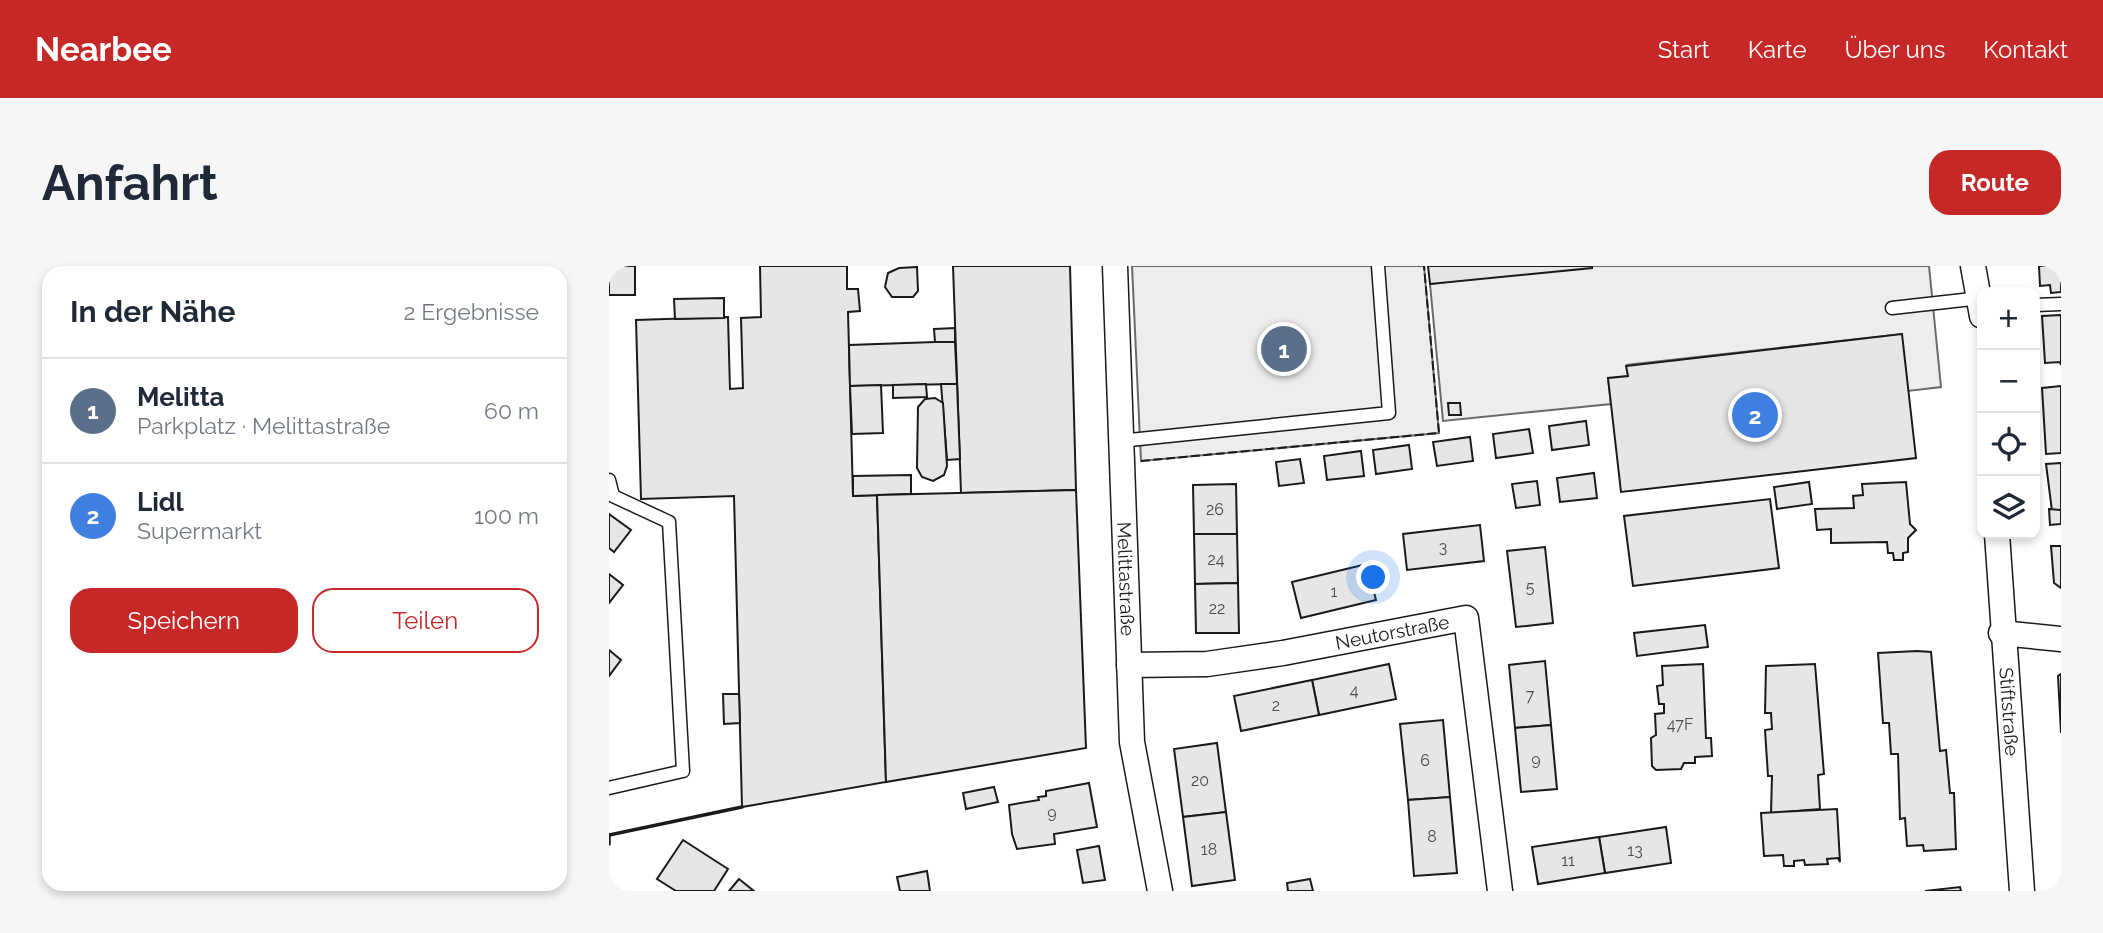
<!DOCTYPE html>
<html lang="de">
<meta charset="utf-8">
<style>
:root{--surface:#fff;--page:#f6f6f7;--text:#1f2937;--muted:#747a83;--line:#e0e1e3;--accent:#c62828}
body{margin:0;font-family:Raleway,sans-serif;background:var(--page);color:var(--text)}
.controls{position:absolute;right:21px;top:21px;display:grid;overflow:hidden;border-radius:14px;box-shadow:0 4px 10px #0003}
.controls button{width:63px;height:63px;display:grid;place-items:center;padding:0;border:0;border-bottom:2px solid var(--line);background:var(--surface);color:var(--text);font:35px sans-serif}
.you{position:absolute;left:765px;top:312px;width:24px;height:24px;margin:-18px;border:5px solid #fff;border-radius:50%;background:#1a73e8;box-shadow:0 0 0 10px #1a73e833}
.badge{display:grid;place-items:center;width:46px;height:46px;border-radius:50%;background:var(--accent);color:#fff;font-size:23px;font-weight:700}
.pin{position:absolute;translate:-50% -50%;border:4px solid #fff;box-shadow:0 2px 7px #0006}
.list{margin:0;padding:0;list-style:none}
h2{display:flex;justify-content:space-between;align-items:center;height:91px;margin:0;padding:0 28px;font-size:30px}
h2 small{font-size:23px;font-weight:400;color:var(--muted)}
.list li{display:grid;grid-template-columns:46px 1fr auto;gap:21px;align-items:center;box-sizing:border-box;height:105px;padding:0 28px;border-top:2px solid var(--line)}
.list b{display:block;font-size:26px;white-space:nowrap}
.list p{margin:0;font-size:23px;white-space:nowrap;color:var(--muted)}
.list em{font-size:23px;font-style:normal;color:var(--muted)}
.actions{display:flex;gap:14px;padding:21px 28px}
.actions a{flex:1;padding:16px 0;border:2px solid var(--accent);border-radius:21px;text-align:center;font-size:24px;color:var(--accent)}
.actions .main{background:var(--accent);color:#fff}
.icon{flex:none;width:38px;height:38px;fill:none;stroke:currentColor;stroke-width:2;stroke-linecap:round;stroke-linejoin:round}
.map{position:relative;flex:none;width:1452px;height:625px;overflow:hidden;border-radius:21px}
header{display:flex;align-items:center;gap:42px;box-sizing:border-box;height:98px;padding:0 35px;background:var(--accent);color:#fff}
header strong{font-size:33px}
nav{display:flex;gap:38px;margin-inline-start:auto;font-size:24px}
.intro{display:flex;align-items:center;justify-content:space-between;box-sizing:border-box;height:168px;padding:0 42px}
h1{margin:0;font-size:49px}
.button{padding:18px 32px;border-radius:21px;background:var(--accent);color:#fff;font-size:24px;font-weight:700}
main{display:flex;gap:42px;padding:0 42px}
aside{flex:1;background:var(--surface);border-radius:21px;box-shadow:0 4px 10px #0003}
.map>svg:first-child{display:block}
.built{fill:#ededed;stroke:#6a6a6a;stroke-width:2}
.building{fill:#e6e6e6;stroke:#1a1a1a;stroke-width:2}
.lines{fill:none;stroke-linecap:round;stroke-linejoin:round}
.lane-casing{stroke:#1a1a1a;stroke-width:15}
.street-casing{stroke:#1a1a1a;stroke-width:27}
.lane{stroke:#fff;stroke-width:12}
.street{stroke:#fff;stroke-width:24}
.fence{stroke:#1a1a1a;stroke-width:2;stroke-dasharray:9 3.5;stroke-linecap:butt}
.wall{stroke:#1a1a1a;stroke-width:3.5}
.labels{text-anchor:middle;dominant-baseline:central;stroke-width:5;stroke-linejoin:round;paint-order:stroke}
.number-label{font-size:16px;fill:#4d4d4d}
.street-label{font-size:19px;fill:#1a1a1a;stroke:#fff}
</style>
<header>
<strong>Nearbee</strong>
<nav><a>Start</a><a>Karte</a><a>Über uns</a><a>Kontakt</a></nav>
</header>
<div class="intro"><h1>Anfahrt</h1><a class="button">Route</a></div>
<main>
<aside>
<h2>In der Nähe<small>2 Ergebnisse</small></h2>
<ul class="list">
<li><span class="badge" style="background:#5c6f8a">1</span><div><b>Melitta</b><p>Parkplatz · Melittastraße</p></div><em>60 m</em></li>
<li><span class="badge" style="background:#3f7fe0">2</span><div><b>Lidl</b><p>Supermarkt</p></div><em>100 m</em></li>
</ul>
<div class="actions"><a class="main">Speichern</a><a>Teilen</a></div>
</aside>
<div class="map">
<svg width="1452" height="625" viewBox="0 0 1452 625">
<rect width="100%" height="100%" fill="#fff"/>
<g class="built">
<polygon points="523,0 815,0 830,167 532,195"/>
<polygon points="983,0 1320,0 1332,121 1299,125 1292,68 1018,99 1019,110 999,113 1002,138 834,155 821,18"/>
</g>
<g class="building">
<rect x="0" y="0" width="26" height="29"/>
<polygon points="151,0 238,0 238,23 249,23 251,45 239,46 244,230 268,229 277,516 133,541 125,230 32,233 27,54 119,51 121,123 134,122 132,52 152,51"/>
<polygon points="344,0 461,0 467,224 352,227"/>
<polygon points="819,0 983,0 983,2 821,18"/>
<polygon points="1430,0 1452,0 1452,26 1442,27 1441,19 1431,20"/>
<polygon points="308,1 309,25 304,31 283,31 276,21 279,7 290,2"/>
<polygon points="115,32 115,52 66,53 65,33"/>
<polygon points="1452,49 1452,99 1451,96 1436,97 1433,50"/>
<polygon points="346,62 346,76 326,76 325,63"/>
<polygon points="1293,68 1307,192 1012,226 999,112 1019,110 1017,100"/>
<polygon points="326,76 346,76 348,118 241,120 240,79"/>
<polygon points="317,118 318,131 284,132 284,119"/>
<polygon points="332,118 348,118 351,193 338,194"/>
<polygon points="272,119 274,167 243,168 241,120"/>
<polygon points="1452,120 1452,187 1437,188 1433,122"/>
<polygon points="326,132 334,137 338,200 335,209 324,215 313,211 308,202 309,141 316,133"/>
<polygon points="839,137 851,137 852,149 840,149"/>
<polygon points="977,155 980,179 943,184 940,160"/>
<polygon points="920,163 924,187 887,192 884,168"/>
<polygon points="861,171 864,195 828,200 824,176"/>
<polygon points="800,179 803,203 767,208 764,184"/>
<polygon points="752,185 755,210 718,214 715,190"/>
<polygon points="691,193 695,217 670,220 667,196"/>
<polygon points="1452,197 1452,244 1443,245 1437,198"/>
<polygon points="985,207 988,232 951,236 948,212"/>
<polygon points="302,209 302,228 244,230 244,210"/>
<polygon points="928,215 931,239 907,242 903,218"/>
<polygon points="1200,216 1203,238 1168,243 1165,221"/>
<polygon points="1297,216 1301,258 1307,264 1299,272 1299,286 1294,287 1294,294 1285,294 1284,287 1279,287 1278,276 1222,277 1222,263 1208,264 1206,243 1245,242 1244,230 1254,229 1253,218"/>
<polygon points="627,218 628,268 585,268 584,219"/>
<polygon points="467,224 477,482 277,516 268,229"/>
<polygon points="1161,233 1170,302 1024,320 1015,250"/>
<polygon points="1440,243 1452,244 1452,258 1441,259"/>
<polygon points="0,248 22,264 5,286 0,282"/>
<polygon points="871,259 875,295 798,304 794,268"/>
<polygon points="585,268 628,268 629,317 586,318"/>
<polygon points="1442,280 1452,280 1452,322 1445,317"/>
<polygon points="936,281 944,357 907,361 898,285"/>
<polygon points="758,298 767,334 692,352 683,316"/>
<polygon points="0,308 14,319 0,337"/>
<polygon points="629,317 630,367 587,367 586,318"/>
<polygon points="1096,359 1099,381 1028,390 1025,367"/>
<polygon points="0,384 12,394 0,410"/>
<polygon points="1308,385 1322,386 1331,485 1337,484 1341,527 1345,527 1347,583 1315,585 1314,579 1298,580 1296,552 1291,553 1289,488 1282,488 1280,457 1274,457 1269,387"/>
<polygon points="936,395 942,459 906,462 900,399"/>
<polygon points="780,398 787,433 710,449 703,414"/>
<polygon points="1094,398 1097,472 1102,472 1103,490 1086,491 1086,497 1075,497 1072,503 1047,504 1043,500 1042,472 1047,469 1046,448 1055,447 1055,438 1050,438 1048,420 1054,419 1053,400"/>
<polygon points="1206,398 1215,508 1209,509 1211,543 1162,547 1163,510 1159,510 1156,464 1163,463 1162,447 1156,447 1157,400"/>
<polygon points="1452,408 1452,467 1449,410"/>
<polygon points="703,414 710,449 632,465 625,430"/>
<polygon points="114,428 130,428 131,457 115,458"/>
<polygon points="834,454 841,531 799,534 791,458"/>
<polygon points="942,459 948,523 912,526 906,462"/>
<polygon points="608,477 617,546 574,551 565,483"/>
<polygon points="480,517 488,561 445,568 446,578 408,583 403,568 400,539 430,534 429,531 437,530 437,525"/>
<polygon points="385,521 389,536 357,543 354,527"/>
<polygon points="841,531 848,607 805,610 799,534"/>
<polygon points="1228,543 1231,596 1229,592 1218,593 1219,598 1196,599 1195,594 1185,595 1185,600 1175,600 1174,589 1155,590 1152,547"/>
<polygon points="617,546 626,614 583,620 574,551"/>
<polygon points="1057,561 1062,597 996,607 990,571"/>
<polygon points="990,571 996,607 929,618 923,581"/>
<polygon points="74,574 119,603 105,625 67,625 48,613"/>
<polygon points="490,580 496,614 474,617 468,584"/>
<polygon points="318,605 321,625 291,625 288,611"/>
<polygon points="130,613 145,625 120,625"/>
<polygon points="701,613 704,625 679,625 678,617"/>
<polygon points="1351,621 1352,625 1316,625"/>
</g>
<g class="lines">
<defs>
<g id="lane">
<polyline points="1426,39 1452,38"/>
<polyline points="1283,42 1372,32"/>
<polyline points="511,175 780,147 769,0"/>
<polyline points="0,214 4,230 60,256 74,505 0,522"/>
</g>
<g id="street">
<path id="s1" d="M506,0L523,476L551,625"/>
<polyline points="1364,0 1373,50"/>
<path id="s2" d="M1388,268L1413,625"/>
<polyline points="1392,367 1452,373"/>
<path id="s3" d="M520,399L598,398L674,387L857,352L891,625"/>
</g>
</defs>
<use href="#lane" class="lane-casing"/>
<use href="#street" class="street-casing"/>
<use href="#lane" class="lane"/>
<use href="#street" class="street"/>
<polyline class="fence" points="532,195 830,167 815,0"/>
<polyline class="wall" points="0,578 0,569 133,541"/>
</g>
<g class="labels">
<g class="number-label">
<text x="606" y="243">26</text>
<text x="834" y="281">3</text>
<text x="607" y="293">24</text>
<text x="921" y="321">5</text>
<text x="725" y="325">1</text>
<text x="608" y="342">22</text>
<text x="745" y="424">4</text>
<text x="921" y="429">7</text>
<text x="667" y="439">2</text>
<text x="1071" y="458">47F</text>
<text x="927" y="493">9</text>
<text x="816" y="494">6</text>
<text x="591" y="514">20</text>
<text x="443" y="546">9</text>
<text x="823" y="570">8</text>
<text x="600" y="583">18</text>
<text x="1026" y="584">13</text>
<text x="959" y="594">11</text>
</g>
<g class="street-label">
<text stroke="none"><textPath href="#s1" startOffset="313">Melittastraße</textPath></text>
<text stroke="none"><textPath href="#s3" startOffset="266">Neutorstraße</textPath></text>
<text stroke="none"><textPath href="#s2" startOffset="178">Stiftstraße</textPath></text>
</g>
</g>
</svg>
<div class="controls">
<button>+</button>
<button>−</button>
<button><svg class="icon" aria-label="locate" viewBox="0 0 24 24"><circle cx="12" cy="12" r="6"/><path d="M12 2v4M12 18v4M2 12h4M18 12h4"/></svg></button>
<button><svg class="icon" aria-label="layers" viewBox="0 0 24 24"><path d="M12 4l9 5-9 5-9-5zM3 14l9 5 9-5"/></svg></button>
</div>
<div class="you"></div>
<div class="pin badge" style="left:675px;top:83px;background:#5c6f8a">1</div>
<div class="pin badge" style="left:1146px;top:149px;background:#3f7fe0">2</div>
</div>
</main>
